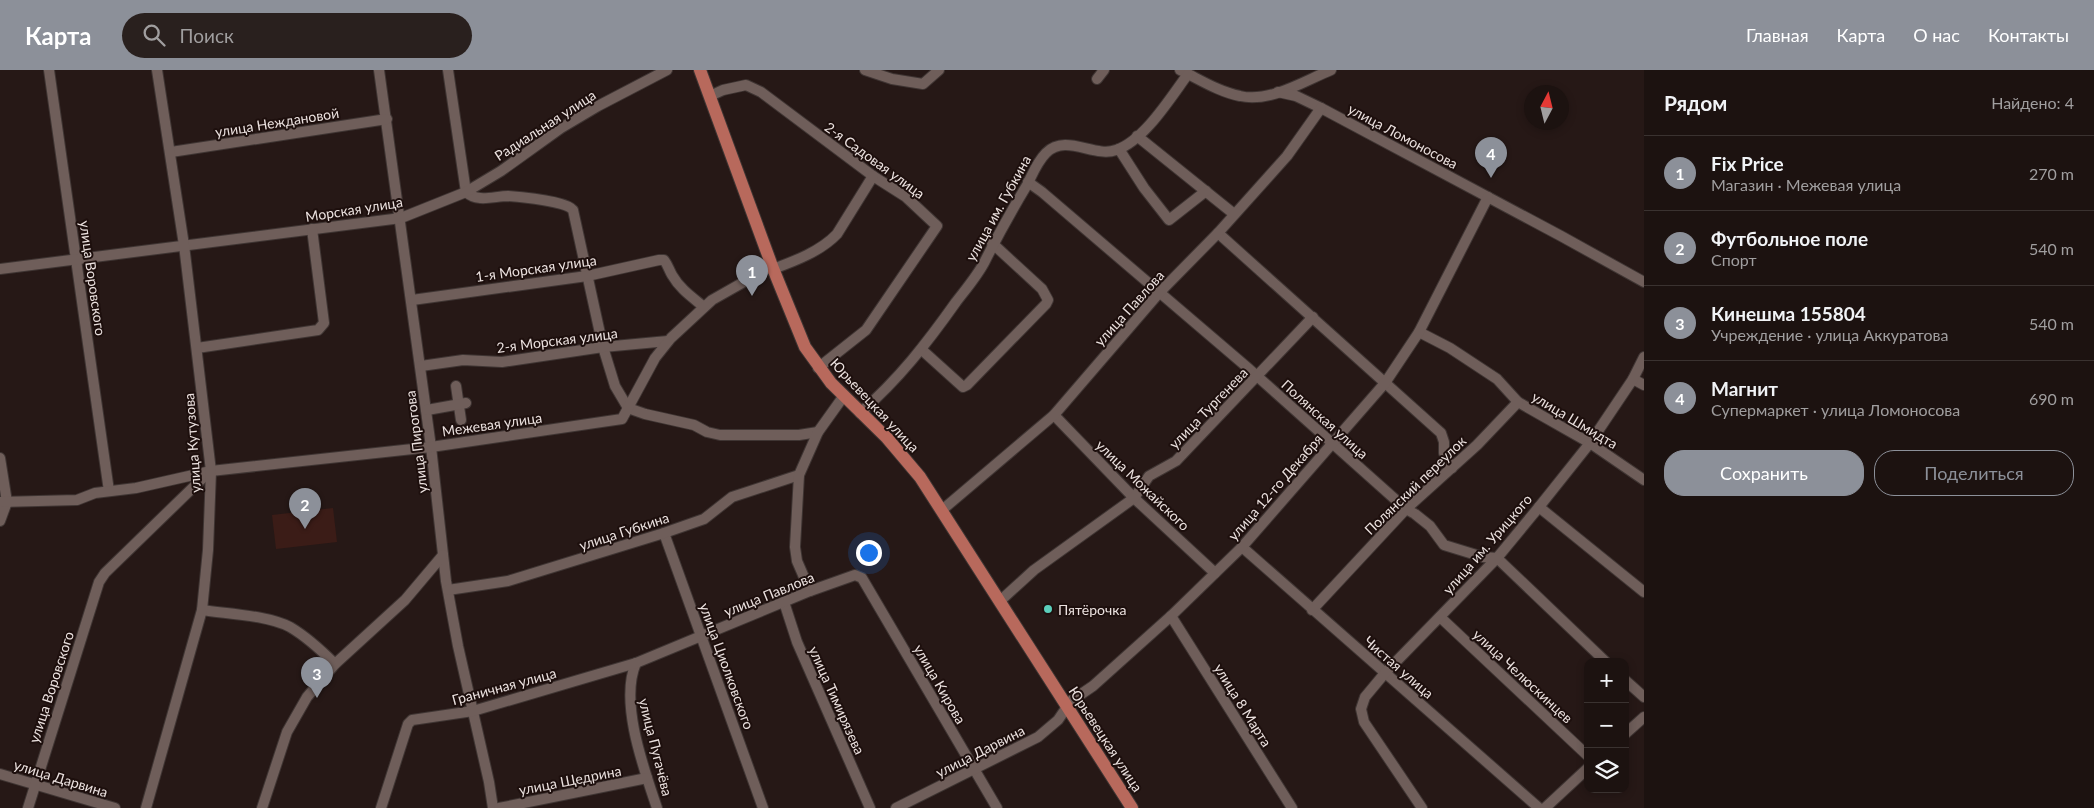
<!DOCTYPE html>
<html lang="ru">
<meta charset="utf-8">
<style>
:root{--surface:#1c1210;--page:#29201e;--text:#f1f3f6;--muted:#a09e9f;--line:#3a3230;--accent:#8c9099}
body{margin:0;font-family:Lato,sans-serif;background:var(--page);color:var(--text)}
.controls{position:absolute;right:15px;bottom:15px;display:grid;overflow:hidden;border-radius:10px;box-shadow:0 2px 8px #0003}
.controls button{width:45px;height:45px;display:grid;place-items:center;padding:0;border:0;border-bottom:1px solid var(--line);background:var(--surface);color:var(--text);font:25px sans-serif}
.compass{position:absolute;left:1524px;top:15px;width:45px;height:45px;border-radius:50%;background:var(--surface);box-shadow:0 2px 8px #0003;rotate:7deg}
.you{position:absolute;left:868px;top:482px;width:18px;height:18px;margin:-12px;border:4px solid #fff;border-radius:50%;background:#1a73e8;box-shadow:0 0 0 8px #1a73e833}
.badge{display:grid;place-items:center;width:32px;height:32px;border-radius:50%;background:var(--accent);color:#fff;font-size:16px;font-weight:700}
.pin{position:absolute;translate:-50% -41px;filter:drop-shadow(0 1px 2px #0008)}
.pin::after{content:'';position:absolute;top:26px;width:18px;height:15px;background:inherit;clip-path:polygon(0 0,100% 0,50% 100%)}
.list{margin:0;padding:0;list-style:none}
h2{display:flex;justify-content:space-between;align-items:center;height:65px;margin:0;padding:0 20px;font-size:21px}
h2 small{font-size:16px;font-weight:400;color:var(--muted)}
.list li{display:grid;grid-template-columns:32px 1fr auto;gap:15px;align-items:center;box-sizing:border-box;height:75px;padding:0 20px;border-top:1px solid var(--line)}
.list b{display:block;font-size:19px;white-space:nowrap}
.list p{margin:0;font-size:16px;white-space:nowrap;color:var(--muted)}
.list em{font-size:16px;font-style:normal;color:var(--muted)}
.actions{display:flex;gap:10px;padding:15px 20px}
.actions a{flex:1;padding:11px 0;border:1px solid var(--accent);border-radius:20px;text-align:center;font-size:18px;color:var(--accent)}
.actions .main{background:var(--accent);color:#fff}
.icon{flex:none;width:28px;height:28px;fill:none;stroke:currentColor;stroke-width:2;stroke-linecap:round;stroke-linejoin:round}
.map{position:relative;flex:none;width:1644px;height:738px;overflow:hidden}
header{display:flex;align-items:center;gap:30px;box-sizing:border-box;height:70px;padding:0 25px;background:var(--accent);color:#fff}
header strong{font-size:24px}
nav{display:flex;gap:28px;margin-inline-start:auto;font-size:18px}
.search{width:350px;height:45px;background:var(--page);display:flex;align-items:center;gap:12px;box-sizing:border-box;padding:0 18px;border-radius:28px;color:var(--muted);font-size:19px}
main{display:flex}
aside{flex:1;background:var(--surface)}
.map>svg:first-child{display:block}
.green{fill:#3b1c17}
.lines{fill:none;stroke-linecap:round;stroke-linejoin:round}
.minor-casing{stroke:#3f3533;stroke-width:12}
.major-casing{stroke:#3f3533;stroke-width:14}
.minor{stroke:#6f5e5a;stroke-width:10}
.major{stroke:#b8695c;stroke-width:12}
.poi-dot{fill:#5bcebb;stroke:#1d0f0d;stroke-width:2}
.labels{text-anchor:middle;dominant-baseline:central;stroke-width:4;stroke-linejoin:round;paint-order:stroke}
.street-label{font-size:14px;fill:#ebe1df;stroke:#1d0f0d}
.poi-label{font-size:14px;fill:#ebe1df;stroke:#1d0f0d;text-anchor:start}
</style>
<header>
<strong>Карта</strong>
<div class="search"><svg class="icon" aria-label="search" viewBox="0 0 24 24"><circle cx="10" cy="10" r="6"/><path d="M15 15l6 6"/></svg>Поиск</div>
<nav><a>Главная</a><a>Карта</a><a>О нас</a><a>Контакты</a></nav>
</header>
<main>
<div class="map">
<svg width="1644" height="738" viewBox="0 0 1644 738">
<rect width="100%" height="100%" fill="#261816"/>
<polygon class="green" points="333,438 337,472 276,479 272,445"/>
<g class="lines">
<defs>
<g id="minor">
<polyline points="49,0 109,421"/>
<polyline points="379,0 431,377 446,511 458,576 489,712 493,738"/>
<polyline points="448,0 466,122"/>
<polyline points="865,0 892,9 923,14 939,0"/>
<path d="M1180,0C1199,9 1219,22 1240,26C1270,33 1304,11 1331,0"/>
<polyline points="1097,9 1104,0"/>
<polyline points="1278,22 1296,26 1321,38 1561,166 1644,212"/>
<polyline points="710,26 723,20 746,15 761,22 873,106 906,127 937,156 866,260 818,298"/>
<polyline points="1137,66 1234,144"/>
<polyline points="1119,79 1144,118 1169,150 1206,121"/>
<polyline points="171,82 387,49"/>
<polyline points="1028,112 1042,122 1248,298 1406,439 1415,444 1430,456 1444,475 1483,487 1497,488 1606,592"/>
<path d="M466,122C478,133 494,126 508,126C521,127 566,131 573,140L603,277L615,316L628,338L645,344L694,355L707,362L720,365H799L818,362"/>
<polyline points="1218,163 1441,363 1444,372 1444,383 1452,398"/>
<polyline points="0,199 401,148 466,122 501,101 561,58 598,36 667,0"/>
<path d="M773,199C795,191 821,181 837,164L873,106"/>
<path d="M412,230L587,206L659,190H664C668,195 669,200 672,205C680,219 692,227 704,237"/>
<polyline points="1419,262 1450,278 1497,309 1518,332 1590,373 1644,410"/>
<polyline points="197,278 318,260 324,253 312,159"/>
<polyline points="922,280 963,317 967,315 1046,234 1048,230 1042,219 992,173"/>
<polyline points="421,296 463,290 502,292 603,277 668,271"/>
<polyline points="1633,309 1644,315"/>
<polyline points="456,316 461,350"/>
<polyline points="427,340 466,333"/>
<path d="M860,343C899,309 927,273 956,232C966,219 978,205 985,191C998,165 1012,140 1027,115C1033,103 1037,92 1046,83C1066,63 1094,88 1116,80C1144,71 1171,27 1188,4"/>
<polyline points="1054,345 1134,428 1215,503"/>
<polyline points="0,388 7,432 0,451"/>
<polyline points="0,432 77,430 95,423 136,418 211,401 431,377 622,349 655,288 671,268 712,230 772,196"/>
<polyline points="1539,437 1644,522"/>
<polyline points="942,440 1054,345 1159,223 1218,163 1287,86 1321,38"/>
<polyline points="664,463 763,738"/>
<polyline points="1242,477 1539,738"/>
<polyline points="448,520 508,511 664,463 704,449 732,427 799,405"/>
<polyline points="810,521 797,491 795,477 799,405 818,362 843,327"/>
<polyline points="1000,531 1034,500 1134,428 1149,406 1176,391 1313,247"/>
<polyline points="784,532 797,572 870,738"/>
<path d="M202,540C228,544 266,545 290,557C307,567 321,580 335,594"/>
<polyline points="1312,540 1406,439 1477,375 1518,332"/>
<polyline points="1171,546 1292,738"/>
<polyline points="1440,547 1588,686"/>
<path d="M636,593C619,632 644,699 657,738"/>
<polyline points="1625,610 1644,627"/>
<polyline points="1625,664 1644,647"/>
<polyline points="0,704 115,738"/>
<polyline points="28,738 99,512 105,503 210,401"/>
<polyline points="146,738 202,540 208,480 211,401 184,175 157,0"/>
<polyline points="262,738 287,662 307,627 335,594 405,530 443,485"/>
<polyline points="381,738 408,654 412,650 473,641 636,593 810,521 855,505 862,508 997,738"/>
<polyline points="499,738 647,708"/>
<polyline points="896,738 1038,667 1058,650 1071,631 1093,616 1171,546 1242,477 1385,313 1419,262 1488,127"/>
<polyline points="1422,738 1364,652 1361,639 1365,627 1385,603 1497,488 1539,437 1590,373 1633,309 1644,287"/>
<polyline points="1545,738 1588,698"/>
</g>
<polyline id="major" points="700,0 772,196 805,277 831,313 887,368 920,407 1132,738"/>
</defs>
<use href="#minor" class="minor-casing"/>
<use href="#major" class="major-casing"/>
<use href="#minor" class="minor"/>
<use href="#major" class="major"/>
</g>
<circle class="poi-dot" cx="1048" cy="539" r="5"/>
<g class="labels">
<g class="street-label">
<text transform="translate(277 52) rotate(-9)">улица Неждановой</text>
<text transform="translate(545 55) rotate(-33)">Радиальная улица</text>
<text transform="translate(1403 66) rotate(28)">улица Ломоносова</text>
<text transform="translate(875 90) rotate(36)">2-я Садовая улица</text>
<text transform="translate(998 138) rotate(-61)">улица им. Губкина</text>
<text transform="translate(354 139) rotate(-9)">Морская улица</text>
<text transform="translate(536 198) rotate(-8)">1-я Морская улица</text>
<text transform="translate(93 208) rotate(82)">улица Воровского</text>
<text transform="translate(1129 238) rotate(-48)">улица Павлова</text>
<text transform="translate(557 270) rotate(-7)">2-я Морская улица</text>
<text transform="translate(875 335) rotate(47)">Юрьевецкая улица</text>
<text transform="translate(1208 338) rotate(-46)">улица Тургенева</text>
<text transform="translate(1325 349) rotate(42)">Полянская улица</text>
<text transform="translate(1575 350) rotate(31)">улица Шмидта</text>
<text transform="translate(492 354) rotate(-8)">Межевая улица</text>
<text transform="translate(416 372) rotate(-97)">улица Пирогова</text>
<text transform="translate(192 373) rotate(-94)">улица Кутузова</text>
<text transform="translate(1143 415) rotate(44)">улица Можайского</text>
<text transform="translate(1415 415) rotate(-44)">Полянский переулок</text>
<text transform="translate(1275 417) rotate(-49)">улица 12-го Декабря</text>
<text transform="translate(624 461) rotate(-18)">улица Губкина</text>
<text transform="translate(1487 474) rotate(-49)">улица им. Урицкого</text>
<text transform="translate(769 524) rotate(-22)">улица Павлова</text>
<text transform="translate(727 596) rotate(70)">улица Циолковского</text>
<text transform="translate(1399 597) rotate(41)">Чистая улица</text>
<text transform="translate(1523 606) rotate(43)">улица Челюскинцев</text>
<text transform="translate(940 614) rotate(60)">улица Кирова</text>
<text transform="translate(504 616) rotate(-15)">Граничная улица</text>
<text transform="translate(51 617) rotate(-72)">улица Воровского</text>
<text transform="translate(837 630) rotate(66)">улица Тимирязева</text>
<text transform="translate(1243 635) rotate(58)">улица 8 Марта</text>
<text transform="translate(1106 669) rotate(57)">Юрьевецкая улица</text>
<text transform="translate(656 677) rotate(76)">улица Пугачёва</text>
<text transform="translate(980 681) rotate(-27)">улица Дарвина</text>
<text transform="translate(61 708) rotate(17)">улица Дарвина</text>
<text transform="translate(570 710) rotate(-11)">улица Щедрина</text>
</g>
<g class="poi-label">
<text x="1058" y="539">Пятёрочка</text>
</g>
</g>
</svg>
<div class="controls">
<button>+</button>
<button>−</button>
<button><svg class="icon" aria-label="layers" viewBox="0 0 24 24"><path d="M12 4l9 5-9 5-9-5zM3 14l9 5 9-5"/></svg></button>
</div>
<svg class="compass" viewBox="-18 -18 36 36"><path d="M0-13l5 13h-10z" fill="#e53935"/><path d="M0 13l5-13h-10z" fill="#a09e9f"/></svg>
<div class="you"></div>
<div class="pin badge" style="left:752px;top:226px">1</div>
<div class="pin badge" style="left:305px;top:459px">2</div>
<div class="pin badge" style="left:317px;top:628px">3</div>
<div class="pin badge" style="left:1491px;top:108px">4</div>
</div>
<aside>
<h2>Рядом<small>Найдено: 4</small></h2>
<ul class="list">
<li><span class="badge">1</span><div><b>Fix Price</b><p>Магазин · Межевая улица</p></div><em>270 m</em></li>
<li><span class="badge">2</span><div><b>Футбольное поле</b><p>Спорт</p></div><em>540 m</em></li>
<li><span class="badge">3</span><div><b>Кинешма 155804</b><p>Учреждение · улица Аккуратова</p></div><em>540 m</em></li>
<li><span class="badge">4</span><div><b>Магнит</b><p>Супермаркет · улица Ломоносова</p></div><em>690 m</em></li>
</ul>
<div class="actions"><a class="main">Сохранить</a><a>Поделиться</a></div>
</aside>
</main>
